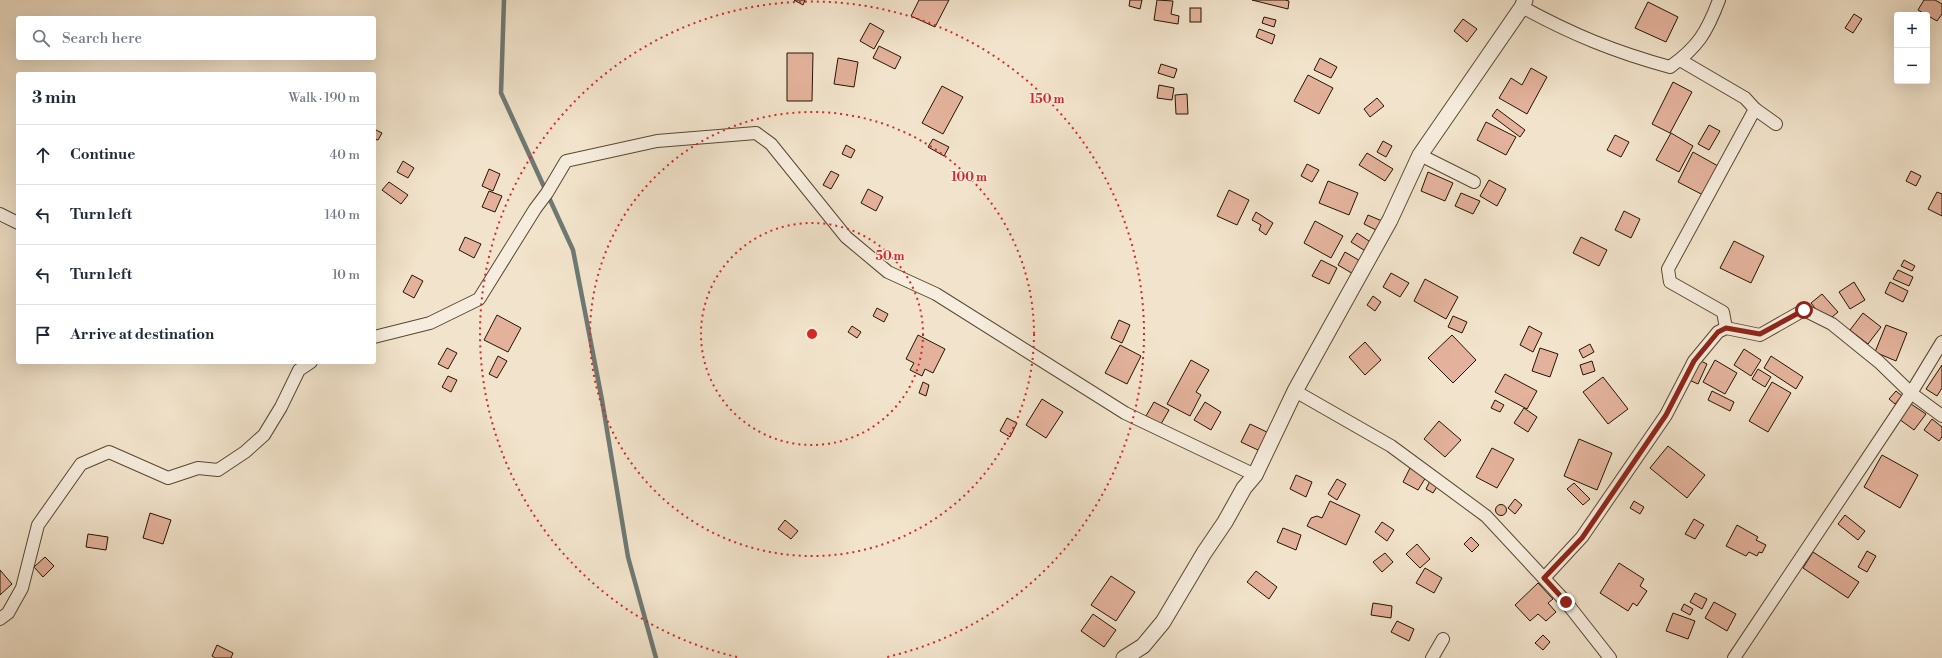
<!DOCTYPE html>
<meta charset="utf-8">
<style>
:root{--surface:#fff;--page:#f2f2f3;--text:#1f2937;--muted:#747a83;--line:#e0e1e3}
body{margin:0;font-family:"Libre Bodoni",serif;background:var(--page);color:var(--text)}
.controls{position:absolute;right:12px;top:12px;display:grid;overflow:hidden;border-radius:4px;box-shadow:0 4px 16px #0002}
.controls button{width:36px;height:36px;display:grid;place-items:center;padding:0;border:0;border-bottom:1px solid var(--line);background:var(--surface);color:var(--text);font:20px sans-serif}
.stop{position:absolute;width:12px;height:12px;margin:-9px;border:3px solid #8f2418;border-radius:50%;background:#fff}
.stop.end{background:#8f2418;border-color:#fff;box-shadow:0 1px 4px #0008}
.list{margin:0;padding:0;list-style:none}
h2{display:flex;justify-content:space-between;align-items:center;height:52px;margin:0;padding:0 16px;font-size:17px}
h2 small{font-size:13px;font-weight:400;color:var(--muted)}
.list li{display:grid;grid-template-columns:26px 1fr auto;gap:12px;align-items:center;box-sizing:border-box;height:60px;padding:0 16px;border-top:1px solid var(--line)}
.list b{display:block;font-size:15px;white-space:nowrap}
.list em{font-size:13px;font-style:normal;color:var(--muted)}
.icon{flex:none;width:22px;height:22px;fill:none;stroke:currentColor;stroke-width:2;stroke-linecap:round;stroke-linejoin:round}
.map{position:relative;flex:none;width:1942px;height:658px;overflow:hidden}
.search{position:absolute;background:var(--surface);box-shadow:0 4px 16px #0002;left:16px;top:16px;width:360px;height:44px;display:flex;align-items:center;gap:10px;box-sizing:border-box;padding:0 14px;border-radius:4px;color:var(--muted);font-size:15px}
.panel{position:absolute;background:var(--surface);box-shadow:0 4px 16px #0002;left:16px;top:72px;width:360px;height:292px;border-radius:4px}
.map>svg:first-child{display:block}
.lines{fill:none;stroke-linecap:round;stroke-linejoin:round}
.stream{stroke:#6e7974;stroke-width:4.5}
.building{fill:#e4b29c;stroke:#251400}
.minor-casing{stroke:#584833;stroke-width:14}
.tertiary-casing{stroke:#584833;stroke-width:17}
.minor{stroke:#f7edde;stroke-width:12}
.tertiary{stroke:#f7edde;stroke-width:15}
.route{stroke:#8f2418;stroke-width:5}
.ring{fill:none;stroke:#d62828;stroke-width:2;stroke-dasharray:2 4}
.centre{fill:#d62828;stroke:#f7edde;stroke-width:2}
.ring-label{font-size:12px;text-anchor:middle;font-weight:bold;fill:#d62828;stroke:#f7edde;stroke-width:3;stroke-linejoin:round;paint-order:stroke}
</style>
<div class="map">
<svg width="1942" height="658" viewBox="0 0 1942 658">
<rect width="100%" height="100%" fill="#f2e4cc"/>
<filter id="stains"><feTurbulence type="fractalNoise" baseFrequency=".005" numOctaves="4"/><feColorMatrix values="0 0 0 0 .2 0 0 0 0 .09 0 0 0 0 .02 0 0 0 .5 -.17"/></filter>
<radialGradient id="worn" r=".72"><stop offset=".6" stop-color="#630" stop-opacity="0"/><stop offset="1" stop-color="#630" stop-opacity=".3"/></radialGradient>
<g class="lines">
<polyline class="stream" points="504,0 501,93 573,250 602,400 628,557 656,658"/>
</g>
<g class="building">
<polygon points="794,0 805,0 803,5"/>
<polygon points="919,0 949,0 935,27 911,16"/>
<polygon points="1130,0 1142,0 1140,9 1129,6"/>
<polygon points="1157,0 1173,1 1171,14 1179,16 1178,24 1154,20"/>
<polygon points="1252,0 1285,0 1289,1 1288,9"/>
<polygon points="1924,0 1935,0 1942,4 1942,14 1937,21 1918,10"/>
<polygon points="1648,2 1678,17 1666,42 1635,28"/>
<rect x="1190" y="8" width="11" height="14"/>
<polygon points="1854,14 1862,19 1853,33 1845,28"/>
<polygon points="1264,17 1276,20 1274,27 1262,23"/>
<polygon points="1463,19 1477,29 1467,42 1454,31"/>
<polygon points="870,23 884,31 874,49 860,41"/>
<polygon points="1259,29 1275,35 1272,44 1256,37"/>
<polygon points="879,46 901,57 895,69 873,58"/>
<polygon points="787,53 813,53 812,101 787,101"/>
<polygon points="838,58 858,62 854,87 834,84"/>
<polygon points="1320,58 1337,67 1331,78 1314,70"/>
<polygon points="1161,64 1177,69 1174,78 1158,73"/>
<polygon points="1531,68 1547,77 1527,114 1499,98 1511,78 1522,85"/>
<polygon points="1308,75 1333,88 1319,114 1294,101"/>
<polygon points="1673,82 1692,92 1670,133 1652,124"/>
<polygon points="1159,85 1174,88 1172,100 1157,98"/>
<polygon points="942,86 963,97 943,134 922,123"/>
<polygon points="1187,94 1188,114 1176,114 1175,95"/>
<polygon points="1377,98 1384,106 1370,117 1364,109"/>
<polygon points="1497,109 1525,130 1520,137 1492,116"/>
<polygon points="1486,122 1516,137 1506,155 1477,140"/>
<polygon points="1709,125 1720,131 1709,150 1698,144"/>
<polygon points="374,129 382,133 378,140 374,139"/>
<polygon points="1671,133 1693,146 1679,172 1656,160"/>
<polygon points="1615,135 1629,142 1621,157 1607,150"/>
<polygon points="933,139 949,147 944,156 928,147"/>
<polygon points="1383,141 1392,146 1386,157 1377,152"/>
<polygon points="846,145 855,150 851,158 842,154"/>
<polygon points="1693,152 1718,166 1703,195 1678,182"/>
<polygon points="1367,153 1393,169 1385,181 1359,165"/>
<polygon points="403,161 414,168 408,178 397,172"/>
<polygon points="1307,164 1319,170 1312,182 1301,176"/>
<polygon points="489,169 500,174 493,191 482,186"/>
<polygon points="831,171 839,175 831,189 823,185"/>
<polygon points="1911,171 1921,176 1916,186 1906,181"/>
<polygon points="1428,172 1453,183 1445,201 1421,191"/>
<polygon points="1489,180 1506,189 1497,206 1480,196"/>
<polygon points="1328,181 1358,193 1349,215 1319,203"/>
<polygon points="389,182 408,195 401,204 382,190"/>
<polygon points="868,189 883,197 876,211 861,203"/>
<polygon points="1229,190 1249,200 1237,225 1217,216"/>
<polygon points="489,191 502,196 495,212 482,207"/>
<polygon points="1937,192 1942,194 1942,216 1928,209"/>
<polygon points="1461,193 1480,201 1473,214 1455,206"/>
<polygon points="1624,211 1640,219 1631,238 1615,230"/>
<polygon points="1256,212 1273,223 1266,235 1259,230 1261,225 1252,220"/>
<polygon points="1368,215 1382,221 1378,231 1364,224"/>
<polygon points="1315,221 1343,236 1331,258 1304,243"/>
<polygon points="1357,233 1372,243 1367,252 1351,242"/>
<polygon points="465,237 481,244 474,258 459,250"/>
<polygon points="1581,237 1607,250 1599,266 1573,253"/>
<polygon points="1734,241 1764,256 1751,283 1720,268"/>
<polygon points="1345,252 1362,262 1355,275 1338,265"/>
<polygon points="1321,260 1337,268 1329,284 1312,276"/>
<polygon points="1904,260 1915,266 1912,271 1901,266"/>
<polygon points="1898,270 1913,277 1909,286 1893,279"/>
<polygon points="1391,273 1409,283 1400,297 1383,287"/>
<polygon points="412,275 423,281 414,298 403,292"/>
<polygon points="1425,279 1458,297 1446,319 1414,301"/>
<polygon points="1854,282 1865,300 1850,309 1839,292"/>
<polygon points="1890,282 1908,291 1903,302 1885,293"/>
<polygon points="1822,294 1838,312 1826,322 1811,303"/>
<polygon points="1373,296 1381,302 1375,311 1367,305"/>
<polygon points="877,308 888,314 884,322 873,316"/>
<polygon points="1863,313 1881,327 1868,344 1850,330"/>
<polygon points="497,315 521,328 508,352 484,340"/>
<polygon points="1453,316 1467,322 1462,333 1448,327"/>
<polygon points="1119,320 1130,325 1122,343 1111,338"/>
<polygon points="1886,325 1907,333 1896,361 1875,352"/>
<polygon points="852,326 861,332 857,338 848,332"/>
<polygon points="1529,326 1542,333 1533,352 1520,345"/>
<polygon points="918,335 945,349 933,373 925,369 922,376 910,370 914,363 906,359"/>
<polygon points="1452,335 1476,360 1453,383 1428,358"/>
<polygon points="1365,342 1381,360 1365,375 1349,357"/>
<polygon points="1590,344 1594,352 1583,358 1579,350"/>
<polygon points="1120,345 1141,356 1127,384 1105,373"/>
<polygon points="447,348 457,353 448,369 438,364"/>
<polygon points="1540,348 1558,354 1550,377 1532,371"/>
<polygon points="1744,349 1761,360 1751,376 1734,365"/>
<polygon points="498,356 507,361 497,378 489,374"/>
<polygon points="1771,356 1803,377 1796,389 1764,368"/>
<polygon points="1191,360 1209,370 1196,392 1201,395 1190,416 1167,404"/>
<polygon points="1699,360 1707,364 1698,384 1689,380"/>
<polygon points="1715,360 1737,373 1725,394 1703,382"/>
<polygon points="1592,361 1595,371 1583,375 1580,365"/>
<polygon points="1942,365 1942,388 1937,396 1926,389"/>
<polygon points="1758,369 1771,377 1765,387 1752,379"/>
<polygon points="1505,374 1537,391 1527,409 1495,392"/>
<polygon points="448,376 457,380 451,392 442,387"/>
<polygon points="1603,377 1628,409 1608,424 1583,392"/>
<polygon points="923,382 929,385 926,396 919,393"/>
<polygon points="1772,382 1791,393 1768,432 1749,421"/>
<polygon points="1712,391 1734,402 1730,411 1708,400"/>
<polygon points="1896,391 1902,396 1895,404 1889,399"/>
<polygon points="1042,399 1063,412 1046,438 1026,425"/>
<polygon points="1495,400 1504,405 1500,412 1491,408"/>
<polygon points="1154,402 1169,410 1161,424 1146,416"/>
<polygon points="1205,402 1221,412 1211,430 1194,420"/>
<polygon points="1911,404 1926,414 1914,430 1899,419"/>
<polygon points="1524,408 1537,417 1528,432 1514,423"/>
<polygon points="1007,418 1017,423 1010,437 1000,431"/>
<polygon points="1932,419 1942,427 1942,437 1939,441 1924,430"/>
<polygon points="1439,421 1461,440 1445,457 1424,439"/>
<polygon points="1250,424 1269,433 1260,451 1241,442"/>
<polygon points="1579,439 1612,453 1597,490 1564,476"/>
<polygon points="1668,446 1705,475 1687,498 1650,468"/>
<polygon points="1492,448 1514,459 1497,488 1476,477"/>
<polygon points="1882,455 1918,475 1900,508 1864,487"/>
<polygon points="1410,468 1426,477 1418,490 1403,482"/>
<polygon points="1296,475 1312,482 1306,497 1290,489"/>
<polygon points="1337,479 1346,484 1337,500 1328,494"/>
<polygon points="1430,481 1438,485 1433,493 1426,489"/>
<polygon points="1574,483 1590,499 1583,505 1567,489"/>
<polygon points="1515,499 1522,505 1515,514 1508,508"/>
<polygon points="1330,501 1360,515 1346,545 1307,526 1311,518 1317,516 1322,518"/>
<polygon points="1634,501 1644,507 1640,514 1630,508"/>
<circle cx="1501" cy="510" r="5.5"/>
<polygon points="150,513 171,520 163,544 143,538"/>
<polygon points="1845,515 1865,531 1858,540 1838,524"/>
<polygon points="1694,519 1704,525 1695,539 1685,534"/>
<polygon points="785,520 798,531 791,539 778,529"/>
<polygon points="1382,522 1394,530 1387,541 1375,532"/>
<polygon points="1737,525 1758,537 1756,540 1766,545 1762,553 1759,552 1757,556 1749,552 1746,556 1726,546"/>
<polygon points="1283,528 1301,535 1296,550 1277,542"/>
<polygon points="88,534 108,537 106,550 86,547"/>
<polygon points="1471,537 1479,545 1472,552 1464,544"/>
<polygon points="1417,544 1430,559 1420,568 1406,554"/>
<polygon points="1867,551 1876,556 1867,572 1858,567"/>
<polygon points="1813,552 1859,582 1848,598 1803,568"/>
<polygon points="1385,553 1393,562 1382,572 1373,562"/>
<polygon points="45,557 54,566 43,577 34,567"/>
<polygon points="1619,563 1644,579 1640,586 1647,591 1637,606 1633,603 1628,611 1600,593"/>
<polygon points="1425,568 1442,578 1434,593 1416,583"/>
<polygon points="0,570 12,584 0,595"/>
<polygon points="1256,571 1277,587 1269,599 1247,582"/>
<polygon points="1111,576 1135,592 1116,621 1091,605"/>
<polygon points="1538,583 1553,599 1548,603 1556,612 1546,621 1538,614 1530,621 1515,605"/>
<polygon points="1695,593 1707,599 1702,609 1690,602"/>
<polygon points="1714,602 1736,614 1727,631 1705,618"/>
<polygon points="1373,603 1392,606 1391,618 1371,615"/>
<polygon points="1684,604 1693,609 1690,615 1681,610"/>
<polygon points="1673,613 1695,621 1688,639 1666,631"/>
<polygon points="1093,614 1116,630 1104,647 1081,631"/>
<polygon points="1397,621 1414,629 1409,641 1391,632"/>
<polygon points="1543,635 1550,642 1543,650 1535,643"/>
<polygon points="217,645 233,653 231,658 215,658 212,656"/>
</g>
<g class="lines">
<defs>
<g id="minor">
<path d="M1522,7C1571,34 1615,52 1670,67C1698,47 1707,32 1719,0"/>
<polyline points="1680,60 1745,98 1755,109 1776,124"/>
<polyline points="1420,155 1474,182"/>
<polyline points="0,214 18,223"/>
<polyline points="1726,328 1723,312 1670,282 1668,269 1755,109"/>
<polyline points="374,337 430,323 479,299 535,209 547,193 566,161 657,141 756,133 771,144 846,237 888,272 936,294 1125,413 1255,475"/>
<polyline points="1295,391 1391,446 1486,516 1566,602 1610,658"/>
<polyline points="1544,578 1582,537 1666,415 1694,361 1718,332 1726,328 1760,335 1804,310 1832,324 1879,362 1911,393 1942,416"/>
<polyline points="0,619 8,613 22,588 38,525 81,464 109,452 168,478 198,468 218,470 245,452 264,435 281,407 299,370 311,362"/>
<polyline points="1432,658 1443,639"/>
<polyline points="1734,658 1911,393 1942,342"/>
</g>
<polyline id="tertiary" points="1124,658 1143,646 1163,622 1204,553 1225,522 1244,488 1255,475 1295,391 1390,220 1420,155 1522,7 1525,0"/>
</defs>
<use href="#minor" class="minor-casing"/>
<use href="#tertiary" class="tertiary-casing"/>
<use href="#minor" class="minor"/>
<use href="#tertiary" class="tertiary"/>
</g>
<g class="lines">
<polyline class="route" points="1566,602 1544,578 1582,538 1666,415 1694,361 1718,332 1726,328 1760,334 1804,310"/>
</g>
<g class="ring">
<circle cx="812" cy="334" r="111"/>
<circle cx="812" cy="334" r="222"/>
<path d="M737 657A332 332 0 1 1 887 657"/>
</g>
<circle cx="812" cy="334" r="6" class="centre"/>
<g class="ring-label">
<text x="1047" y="103">150 m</text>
<text x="969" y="181">100 m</text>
<text x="890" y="260">50 m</text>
</g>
<rect width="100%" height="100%" filter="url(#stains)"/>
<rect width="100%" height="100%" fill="url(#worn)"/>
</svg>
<div class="controls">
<button>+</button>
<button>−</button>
</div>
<div class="stop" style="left:1804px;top:310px"></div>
<div class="stop end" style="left:1566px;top:602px"></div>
<div class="search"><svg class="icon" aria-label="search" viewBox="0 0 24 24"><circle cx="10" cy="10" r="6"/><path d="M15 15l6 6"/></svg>Search here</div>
<section class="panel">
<h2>3 min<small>Walk · 190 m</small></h2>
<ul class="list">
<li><svg class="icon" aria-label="ahead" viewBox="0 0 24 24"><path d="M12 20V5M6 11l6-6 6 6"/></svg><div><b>Continue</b></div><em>40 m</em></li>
<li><svg class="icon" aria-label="left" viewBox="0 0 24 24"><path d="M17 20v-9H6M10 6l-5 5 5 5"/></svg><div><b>Turn left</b></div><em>140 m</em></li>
<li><svg class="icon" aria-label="left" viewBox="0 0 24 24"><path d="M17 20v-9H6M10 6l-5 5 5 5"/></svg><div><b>Turn left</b></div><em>10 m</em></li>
<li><svg class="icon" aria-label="arrive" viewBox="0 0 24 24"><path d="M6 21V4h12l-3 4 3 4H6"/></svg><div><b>Arrive at destination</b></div></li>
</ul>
</section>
</div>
